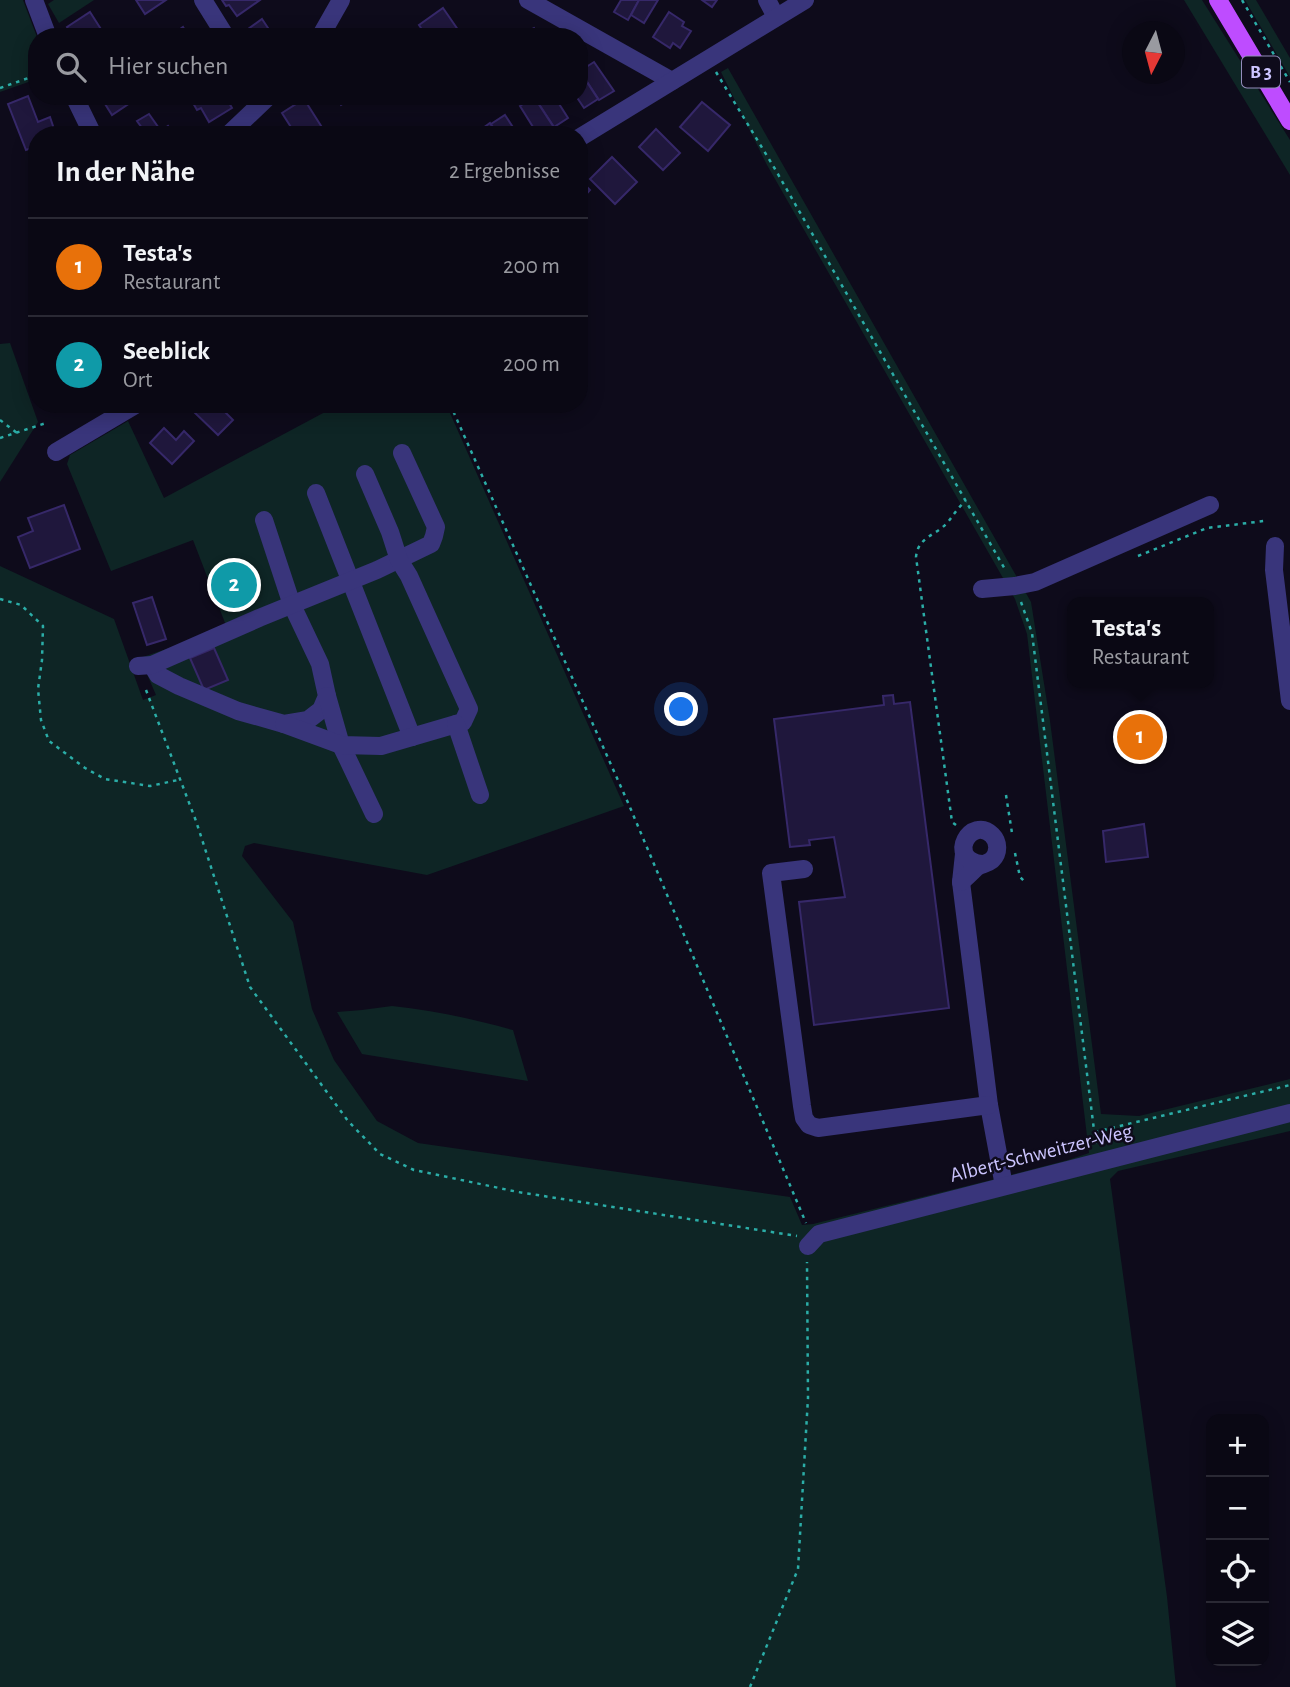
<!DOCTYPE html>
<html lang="de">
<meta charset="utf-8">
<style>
:root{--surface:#0a0814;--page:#181622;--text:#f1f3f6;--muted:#999aa0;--line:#2a2934;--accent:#1a73e8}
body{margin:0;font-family:"Alegreya Sans",sans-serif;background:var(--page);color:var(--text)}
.controls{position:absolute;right:21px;bottom:21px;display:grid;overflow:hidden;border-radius:14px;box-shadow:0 4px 18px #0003}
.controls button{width:63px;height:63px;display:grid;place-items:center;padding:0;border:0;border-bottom:2px solid var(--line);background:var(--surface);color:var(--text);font:35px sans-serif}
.compass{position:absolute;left:1122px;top:21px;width:63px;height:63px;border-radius:50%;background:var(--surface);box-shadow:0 4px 18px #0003;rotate:186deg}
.you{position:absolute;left:682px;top:710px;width:24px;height:24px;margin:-18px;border:5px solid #fff;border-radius:50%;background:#1a73e8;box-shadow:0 0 0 10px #1a73e833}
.badge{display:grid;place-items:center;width:46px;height:46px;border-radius:50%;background:var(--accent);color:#fff;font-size:23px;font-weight:700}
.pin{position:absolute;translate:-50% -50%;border:4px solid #fff;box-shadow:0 2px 7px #0006}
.popup{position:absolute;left:1067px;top:597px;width:147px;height:91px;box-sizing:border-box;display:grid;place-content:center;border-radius:14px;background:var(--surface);filter:drop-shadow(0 2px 5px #0005);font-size:23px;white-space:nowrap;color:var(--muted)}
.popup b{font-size:26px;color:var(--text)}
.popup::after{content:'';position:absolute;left:50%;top:100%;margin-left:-14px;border:14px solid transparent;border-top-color:var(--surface)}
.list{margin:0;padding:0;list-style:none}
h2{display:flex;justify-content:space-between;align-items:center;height:91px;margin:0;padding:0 28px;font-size:30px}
h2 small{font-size:23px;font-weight:400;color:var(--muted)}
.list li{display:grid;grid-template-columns:46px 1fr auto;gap:21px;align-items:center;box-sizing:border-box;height:98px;padding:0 28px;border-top:2px solid var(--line)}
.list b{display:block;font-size:26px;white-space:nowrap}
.list p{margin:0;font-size:23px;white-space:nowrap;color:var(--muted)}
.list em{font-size:23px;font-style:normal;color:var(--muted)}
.icon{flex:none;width:38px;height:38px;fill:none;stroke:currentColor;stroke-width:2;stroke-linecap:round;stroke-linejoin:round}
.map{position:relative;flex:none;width:1290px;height:1687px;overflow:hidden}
.search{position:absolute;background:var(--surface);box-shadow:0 4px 18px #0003;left:28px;top:28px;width:560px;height:77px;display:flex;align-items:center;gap:18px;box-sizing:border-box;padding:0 24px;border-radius:28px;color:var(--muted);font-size:26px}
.panel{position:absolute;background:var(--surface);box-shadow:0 4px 18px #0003;left:28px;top:126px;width:560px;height:287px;border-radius:28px}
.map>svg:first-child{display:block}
.green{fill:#0e2525}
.building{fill:#1f173c;stroke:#362869;stroke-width:2}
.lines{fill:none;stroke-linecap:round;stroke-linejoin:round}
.path{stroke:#2bada7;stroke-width:2.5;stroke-dasharray:3.5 5;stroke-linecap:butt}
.minor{stroke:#39357b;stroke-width:18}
.major{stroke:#be4cff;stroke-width:18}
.labels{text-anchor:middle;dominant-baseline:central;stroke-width:5;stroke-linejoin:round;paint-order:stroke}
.shield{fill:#0e0b1b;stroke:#938dbb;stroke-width:2}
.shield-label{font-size:19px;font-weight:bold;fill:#ccc5ff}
.street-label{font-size:21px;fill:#ccc5ff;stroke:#0e0b1b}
</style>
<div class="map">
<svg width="1290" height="1687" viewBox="0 0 1290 1687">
<rect width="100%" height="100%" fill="#0e0b1b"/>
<g class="green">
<polygon points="0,0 23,0 37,37 37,79 0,92"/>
<polygon points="54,0 94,0 59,23 48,4"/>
<polygon points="1184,0 1202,0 1290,140 1290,175"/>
<polygon points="1245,0 1256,0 1290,58 1290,77"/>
<polygon points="728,68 1031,602 1050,721 1101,1114 1139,1116 1290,1079 1290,1131 1118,1171 1110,1179 1167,1597 1176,1687 0,1687 0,566 114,619 143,700 156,695 140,658 227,628 193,540 111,571 67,464 70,455 128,421 164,498 340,404 446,404 624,806 427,875 254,843 245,846 242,856 293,922 312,1009 334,1060 377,1121 418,1143 790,1197 802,1225 813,1224 991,1180 1068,1160 1089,1153 1027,634 1015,599 767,165 721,72"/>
<polygon points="10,343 38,422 0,482 0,344"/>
<path d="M392,1006C433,1010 473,1019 513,1030L528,1081L362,1054L337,1012L362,1010Z"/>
</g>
<g class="building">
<polygon points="136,0 166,0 145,14"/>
<polygon points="222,0 260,0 237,16 229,5 226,6"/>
<polygon points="621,0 639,0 628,20 614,12"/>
<polygon points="639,0 658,0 644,23 631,15"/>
<polygon points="702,0 717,0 712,7"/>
<polygon points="443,8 463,37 427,37 419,25"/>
<polygon points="90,12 106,37 73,37 67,27"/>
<polygon points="669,12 684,22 682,26 691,31 680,48 673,43 670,48 653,37"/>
<polygon points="262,19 274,37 248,37 244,32"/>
<polygon points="183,27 189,37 169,37"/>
<polygon points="534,28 539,37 517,37"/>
<polygon points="369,30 372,37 357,37"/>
<polygon points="594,62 614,91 599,100 580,71"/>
<polygon points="579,70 598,99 584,108 576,96 579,96"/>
<polygon points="28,96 38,122 50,117 56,135 37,135 37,146 26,150 8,104"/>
<polygon points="100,96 134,96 136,99 112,115"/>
<polygon points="189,96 225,96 232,108 209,122 201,108 197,110"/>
<polygon points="335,96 355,96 341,105"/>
<polygon points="537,96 554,96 568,118 554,127 535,98"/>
<polygon points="534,97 553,126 541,135 538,135 520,106"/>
<polygon points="304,99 323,129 314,135 296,135 282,113"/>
<polygon points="702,102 730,125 708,151 680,127"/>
<polygon points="149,114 161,131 168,126 174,135 136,135 135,133 142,128 137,121"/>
<polygon points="505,115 518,135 498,135 491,124"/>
<polygon points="490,123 497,135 477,135 476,133"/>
<polygon points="656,129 680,153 663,170 639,147"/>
<polygon points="612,157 637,182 615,204 590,179"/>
<polygon points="579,179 590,190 580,201 579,200"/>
<polygon points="201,404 217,404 233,420 218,435 194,412"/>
<polygon points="164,428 176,440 184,431 194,441 172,464 150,443"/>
<polygon points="64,505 80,549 30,568 18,537 33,531 28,518"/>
<polygon points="236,561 249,600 230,605 218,569"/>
<polygon points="152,597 166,639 147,645 133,603"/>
<polygon points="214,648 228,680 204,690 190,658"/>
<polygon points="893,695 894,704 910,702 949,1008 814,1025 799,902 845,897 834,837 809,840 810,845 790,847 774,719 884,705 883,696"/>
<polygon points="1144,824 1148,857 1106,862 1103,831"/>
</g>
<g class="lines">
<g class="path">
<polyline points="1242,0 1290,82"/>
<polyline points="716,72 775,169 1006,571"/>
<polyline points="0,88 37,75"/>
<polyline points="450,404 629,805 806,1223"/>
<polyline points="0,420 17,433"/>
<polyline points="0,438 46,423"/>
<polyline points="1138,556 1207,528 1264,521"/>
<polyline points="0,599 21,605 43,626 42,660 38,689 41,720 49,741 85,768 105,779 150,786 178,780"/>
<polyline points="1021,602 1032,633 1096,1146"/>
<polyline points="146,690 196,821 250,987 348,1121 380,1154 414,1170 518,1192 797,1236"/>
<polyline points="1006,795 1012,833"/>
<path d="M956,825L952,822L916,557C918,537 935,536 947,523C954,515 957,508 966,501"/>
<polyline points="1015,853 1020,877 1025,882"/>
<polyline points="1095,1132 1290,1085"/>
<polyline points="750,1687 798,1569 808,1398 807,1262"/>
</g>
<g class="minor">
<polyline points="34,0 48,37"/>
<polyline points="203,0 226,37"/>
<polyline points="528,0 672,81"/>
<polyline points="767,0 776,17"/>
<polyline points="320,37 341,0"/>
<polyline points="74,96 93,135"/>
<polyline points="228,135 269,96"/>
<polyline points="579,138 805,0"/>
<polyline points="56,452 137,404"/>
<polyline points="316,493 412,737"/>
<polyline points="1275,546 1274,570 1290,701"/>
<polyline points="982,589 1015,586 1035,582 1210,505"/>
<polyline points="152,665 158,675 179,686 238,711 284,724 308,720 321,710 327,696 320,664 292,605 264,520"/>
<polyline points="138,666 152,665 259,618 377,570 431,544 434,536 436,527 402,453"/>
<polyline points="327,696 341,745 374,814"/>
<polyline points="284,724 341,745 381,746 463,722 469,709 409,576 399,560 390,532 365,474"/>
<polyline points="456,724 480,795"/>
<polyline points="964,854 961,882 989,1105 1004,1186"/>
<polyline points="804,869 771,873 802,1106 804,1118 809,1125 818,1128 989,1105"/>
<path d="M961,882C967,877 972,872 977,867C982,864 987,864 992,860C999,853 999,842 992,835C972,815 945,858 981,864"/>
<polyline points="808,1246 819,1234 1290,1113"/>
</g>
<polyline class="major" points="1218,0 1290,121"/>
</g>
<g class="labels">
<rect class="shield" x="1242" y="56.5" width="38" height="31" rx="5"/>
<g class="shield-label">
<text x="1261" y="72">B 3</text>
</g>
<g class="street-label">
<text transform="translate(1041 1153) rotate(-14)">Albert-Schweitzer-Weg</text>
</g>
</g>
</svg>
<div class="controls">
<button>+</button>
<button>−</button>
<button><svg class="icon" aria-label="locate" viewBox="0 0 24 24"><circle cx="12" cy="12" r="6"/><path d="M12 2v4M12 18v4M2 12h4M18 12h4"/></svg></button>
<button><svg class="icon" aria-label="layers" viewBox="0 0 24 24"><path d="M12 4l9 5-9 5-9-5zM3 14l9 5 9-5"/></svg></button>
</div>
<svg class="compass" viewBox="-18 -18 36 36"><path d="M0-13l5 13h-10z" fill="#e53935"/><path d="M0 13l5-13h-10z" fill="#999aa0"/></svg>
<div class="you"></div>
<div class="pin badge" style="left:1140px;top:737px;background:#e8710a">1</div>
<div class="popup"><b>Testa's</b>Restaurant</div>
<div class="pin badge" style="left:234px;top:585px;background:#0f9aa8">2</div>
<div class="search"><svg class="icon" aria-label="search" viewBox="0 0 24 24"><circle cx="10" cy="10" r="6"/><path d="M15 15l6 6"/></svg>Hier suchen</div>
<section class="panel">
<h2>In der Nähe<small>2 Ergebnisse</small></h2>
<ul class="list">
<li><span class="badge" style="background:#e8710a">1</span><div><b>Testa's</b><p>Restaurant</p></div><em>200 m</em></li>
<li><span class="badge" style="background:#0f9aa8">2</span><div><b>Seeblick</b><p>Ort</p></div><em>200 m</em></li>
</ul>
</section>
</div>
